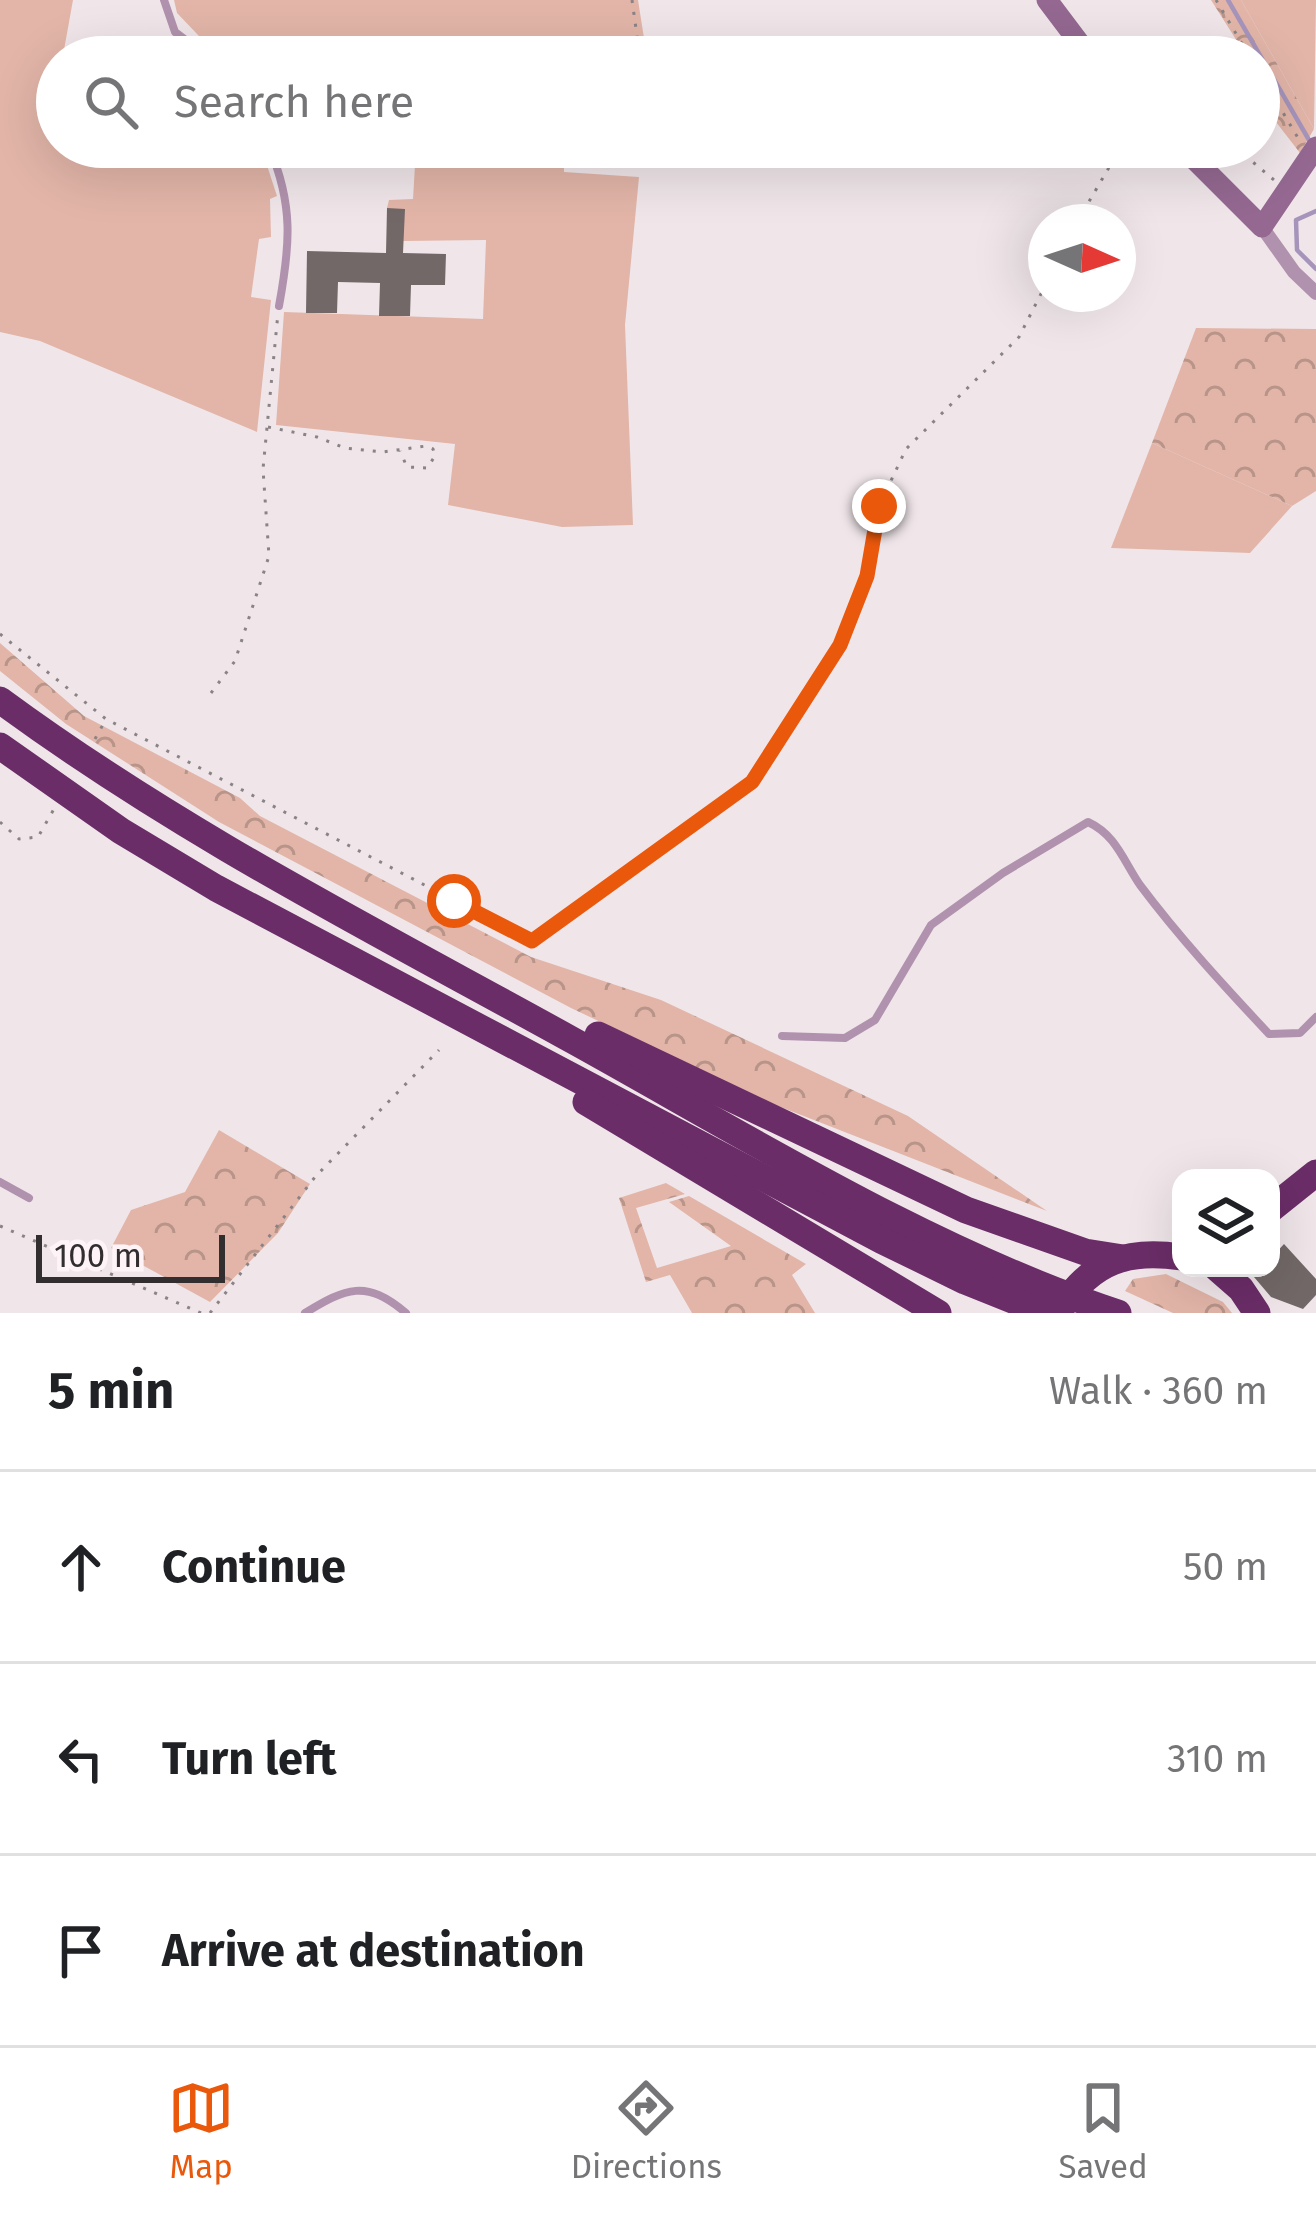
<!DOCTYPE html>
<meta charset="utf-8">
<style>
:root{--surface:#fff;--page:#f2f2f2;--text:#202124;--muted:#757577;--line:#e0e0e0;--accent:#ea580c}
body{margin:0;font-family:"Fira Sans",sans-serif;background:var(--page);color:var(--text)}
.controls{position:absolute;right:36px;bottom:36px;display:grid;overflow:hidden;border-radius:24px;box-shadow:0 12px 48px #0002}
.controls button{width:108px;height:108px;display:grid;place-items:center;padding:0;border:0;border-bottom:3px solid var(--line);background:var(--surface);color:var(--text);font:60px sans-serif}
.compass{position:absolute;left:1028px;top:204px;width:108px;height:108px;border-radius:50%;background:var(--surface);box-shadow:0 12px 48px #0002;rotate:93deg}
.scale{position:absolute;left:36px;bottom:30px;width:189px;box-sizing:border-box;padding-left:12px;border:6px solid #322e2f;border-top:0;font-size:33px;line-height:42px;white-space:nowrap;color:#322e2f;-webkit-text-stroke:9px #fef4f8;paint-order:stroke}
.stop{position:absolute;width:36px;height:36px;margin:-27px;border:9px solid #ea580c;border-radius:50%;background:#fff}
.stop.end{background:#ea580c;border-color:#fff;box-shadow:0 3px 12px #0008}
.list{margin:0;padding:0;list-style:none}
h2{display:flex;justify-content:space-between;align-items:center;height:156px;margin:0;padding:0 48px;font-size:51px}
h2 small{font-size:39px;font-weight:400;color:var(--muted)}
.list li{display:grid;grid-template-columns:78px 1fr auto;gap:36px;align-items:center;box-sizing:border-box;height:192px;padding:0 48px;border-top:3px solid var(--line)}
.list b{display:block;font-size:45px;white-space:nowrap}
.list em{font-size:39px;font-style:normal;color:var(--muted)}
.icon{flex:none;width:66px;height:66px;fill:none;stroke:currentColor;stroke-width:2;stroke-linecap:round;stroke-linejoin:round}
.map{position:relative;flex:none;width:1316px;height:1313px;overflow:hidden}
.search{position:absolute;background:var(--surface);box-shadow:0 12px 48px #0002;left:36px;right:36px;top:36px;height:132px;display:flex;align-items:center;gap:30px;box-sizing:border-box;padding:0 42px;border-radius:66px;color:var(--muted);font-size:45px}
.sheet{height:732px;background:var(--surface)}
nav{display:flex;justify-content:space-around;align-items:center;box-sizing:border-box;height:168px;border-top:3px solid var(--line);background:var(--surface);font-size:33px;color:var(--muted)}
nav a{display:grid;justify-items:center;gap:6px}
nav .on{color:var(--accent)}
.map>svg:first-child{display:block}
.grass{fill:#e2b5a8}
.forest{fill:url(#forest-crowns)}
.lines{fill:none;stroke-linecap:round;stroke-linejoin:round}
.stream{stroke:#a694bb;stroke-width:4.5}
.building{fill:#726868}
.path{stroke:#8a8385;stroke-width:3;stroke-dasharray:3 9;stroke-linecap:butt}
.lane{stroke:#b192ae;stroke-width:8}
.street{stroke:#b192ae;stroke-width:14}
.secondary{stroke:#946891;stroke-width:21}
.highway{stroke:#6b2d68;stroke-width:27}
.route{stroke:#ea580c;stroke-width:15}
</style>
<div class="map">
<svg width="1316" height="1313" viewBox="0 0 1316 1313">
<defs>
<pattern id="forest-crowns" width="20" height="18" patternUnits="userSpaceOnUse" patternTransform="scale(3)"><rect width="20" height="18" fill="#e2b5a8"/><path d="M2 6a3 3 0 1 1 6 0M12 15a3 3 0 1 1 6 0" fill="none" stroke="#b89489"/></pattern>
</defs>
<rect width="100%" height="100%" fill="#f0e6ea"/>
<g class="grass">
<polygon points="0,0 73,0 64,50 79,57 57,57 57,147 261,147 277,196 270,199 271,237 259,239 251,297 271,300 257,432 40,341 0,332"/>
<polygon points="174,0 638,0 647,57 219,57 177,13"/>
<polygon points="1241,0 1316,0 1314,129"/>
<polygon points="276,147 564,147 564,172 639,177 625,325 633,525 562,527 448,505 455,444 276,425 284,312 483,319 486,240 403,241 387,208 389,200 413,199 415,165 285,163"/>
<polygon points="1152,443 1292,506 1250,553 1111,548"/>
</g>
<g class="forest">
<polygon points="1211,0 1241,0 1314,129 1300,153 1259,100 1264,83 1259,75 1259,57 1247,57"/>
<polygon points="1196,328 1316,329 1316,491 1292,506 1152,443"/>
<polygon points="0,643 84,716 240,798 260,816 531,957 661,1000 908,1116 1047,1211 773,1104 571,1008 219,822 66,724 0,671"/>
<polygon points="219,1130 310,1184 278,1233 210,1302 111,1248 131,1210 185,1192"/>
<polygon points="666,1183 685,1194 636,1208 657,1268 731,1246 669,1202 689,1196 806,1264 792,1275 815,1313 692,1313 670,1275 646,1282 619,1198"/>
<polygon points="1166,1274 1223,1302 1232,1313 1173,1313 1125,1291 1133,1279"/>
</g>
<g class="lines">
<g class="stream">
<polyline points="1228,0 1309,140"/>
<polyline points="1316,211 1296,220 1297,250 1316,269"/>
</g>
</g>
<g class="building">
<polygon points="387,208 405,209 403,253 446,254 445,285 411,285 410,316 379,316 380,283 338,282 337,313 306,313 307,251 386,253"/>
<polygon points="1284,1244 1316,1279 1316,1295 1303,1309 1271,1297 1254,1277 1262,1268 1271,1268 1271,1258"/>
</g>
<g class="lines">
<g class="path">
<polyline points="632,0 640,57"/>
<polyline points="1216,0 1250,57"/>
<polyline points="1259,72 1301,143"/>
<polyline points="1235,147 1274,180"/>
<polyline points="1077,222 1121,147"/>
<polyline points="268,427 317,437 345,448 383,452 426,446 433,449 435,456 427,468 407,467 400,451"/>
<polyline points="0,634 106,719 532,941 752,782 840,645 867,576 879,506 906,449 1019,337 1046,284"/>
<polyline points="211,693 235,661 269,556 263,469 278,313"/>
<polyline points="95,739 105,721"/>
<polyline points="0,822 19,839 38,837 54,809"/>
<polyline points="0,1226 201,1313"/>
<polyline points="210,1313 315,1177 439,1050"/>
</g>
<g class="lane">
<polyline points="164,0 175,32 208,57"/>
<path d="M269,147C294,205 290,246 279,306"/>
<path d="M782,1036L845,1038L875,1020L931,925L1003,873L1088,822C1116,835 1123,860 1140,885C1179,937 1224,986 1269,1034L1300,1033L1316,1017"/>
<polyline points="0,1182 29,1198"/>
<path d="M305,1313C346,1288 366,1279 406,1313"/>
</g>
<polyline class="street" points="1262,227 1294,272 1316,293"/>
<g class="secondary">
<polyline points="1047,0 1090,57"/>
<polyline points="1182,147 1262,227 1316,147"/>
</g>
<g class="highway">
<path d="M0,700C182,834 375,931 572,1040C744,1135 931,1252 1118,1313"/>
<polyline points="0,746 121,831 216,888 881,1240 965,1281 1045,1313"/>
<polyline points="598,1035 966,1210 1085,1252 1123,1258"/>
<polyline points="586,1102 938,1313"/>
<polyline points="1271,1209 1316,1173"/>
<polyline points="1217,1268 1241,1289 1257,1313"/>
<path d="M1062,1307C1092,1261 1128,1249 1181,1257"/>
</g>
</g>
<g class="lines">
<polyline class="route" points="454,901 532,941 752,782 840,645 867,576 879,506"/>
</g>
</svg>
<div class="controls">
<button><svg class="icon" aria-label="layers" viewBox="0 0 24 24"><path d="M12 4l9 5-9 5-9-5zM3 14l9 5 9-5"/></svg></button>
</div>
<svg class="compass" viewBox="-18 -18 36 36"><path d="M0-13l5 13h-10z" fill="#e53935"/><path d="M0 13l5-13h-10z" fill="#757577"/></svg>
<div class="scale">100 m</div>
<div class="stop" style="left:454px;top:901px"></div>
<div class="stop end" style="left:879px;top:506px"></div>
<div class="search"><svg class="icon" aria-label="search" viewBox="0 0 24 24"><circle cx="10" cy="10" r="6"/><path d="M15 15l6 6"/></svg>Search here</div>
</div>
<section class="sheet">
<h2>5 min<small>Walk · 360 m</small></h2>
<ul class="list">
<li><svg class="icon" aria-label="ahead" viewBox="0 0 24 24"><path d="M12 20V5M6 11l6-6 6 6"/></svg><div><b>Continue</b></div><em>50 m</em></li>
<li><svg class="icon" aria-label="left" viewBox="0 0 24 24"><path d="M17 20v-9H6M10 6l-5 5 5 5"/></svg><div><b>Turn left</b></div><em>310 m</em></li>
<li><svg class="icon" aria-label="arrive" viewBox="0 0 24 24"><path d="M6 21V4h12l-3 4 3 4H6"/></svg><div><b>Arrive at destination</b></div></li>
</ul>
</section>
<nav>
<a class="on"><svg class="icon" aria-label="map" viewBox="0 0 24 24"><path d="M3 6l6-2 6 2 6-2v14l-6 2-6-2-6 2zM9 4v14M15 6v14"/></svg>Map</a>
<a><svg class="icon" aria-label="directions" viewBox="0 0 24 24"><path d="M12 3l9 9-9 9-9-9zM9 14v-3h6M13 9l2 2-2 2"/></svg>Directions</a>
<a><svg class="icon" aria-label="saved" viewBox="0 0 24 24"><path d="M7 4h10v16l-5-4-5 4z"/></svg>Saved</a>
</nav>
